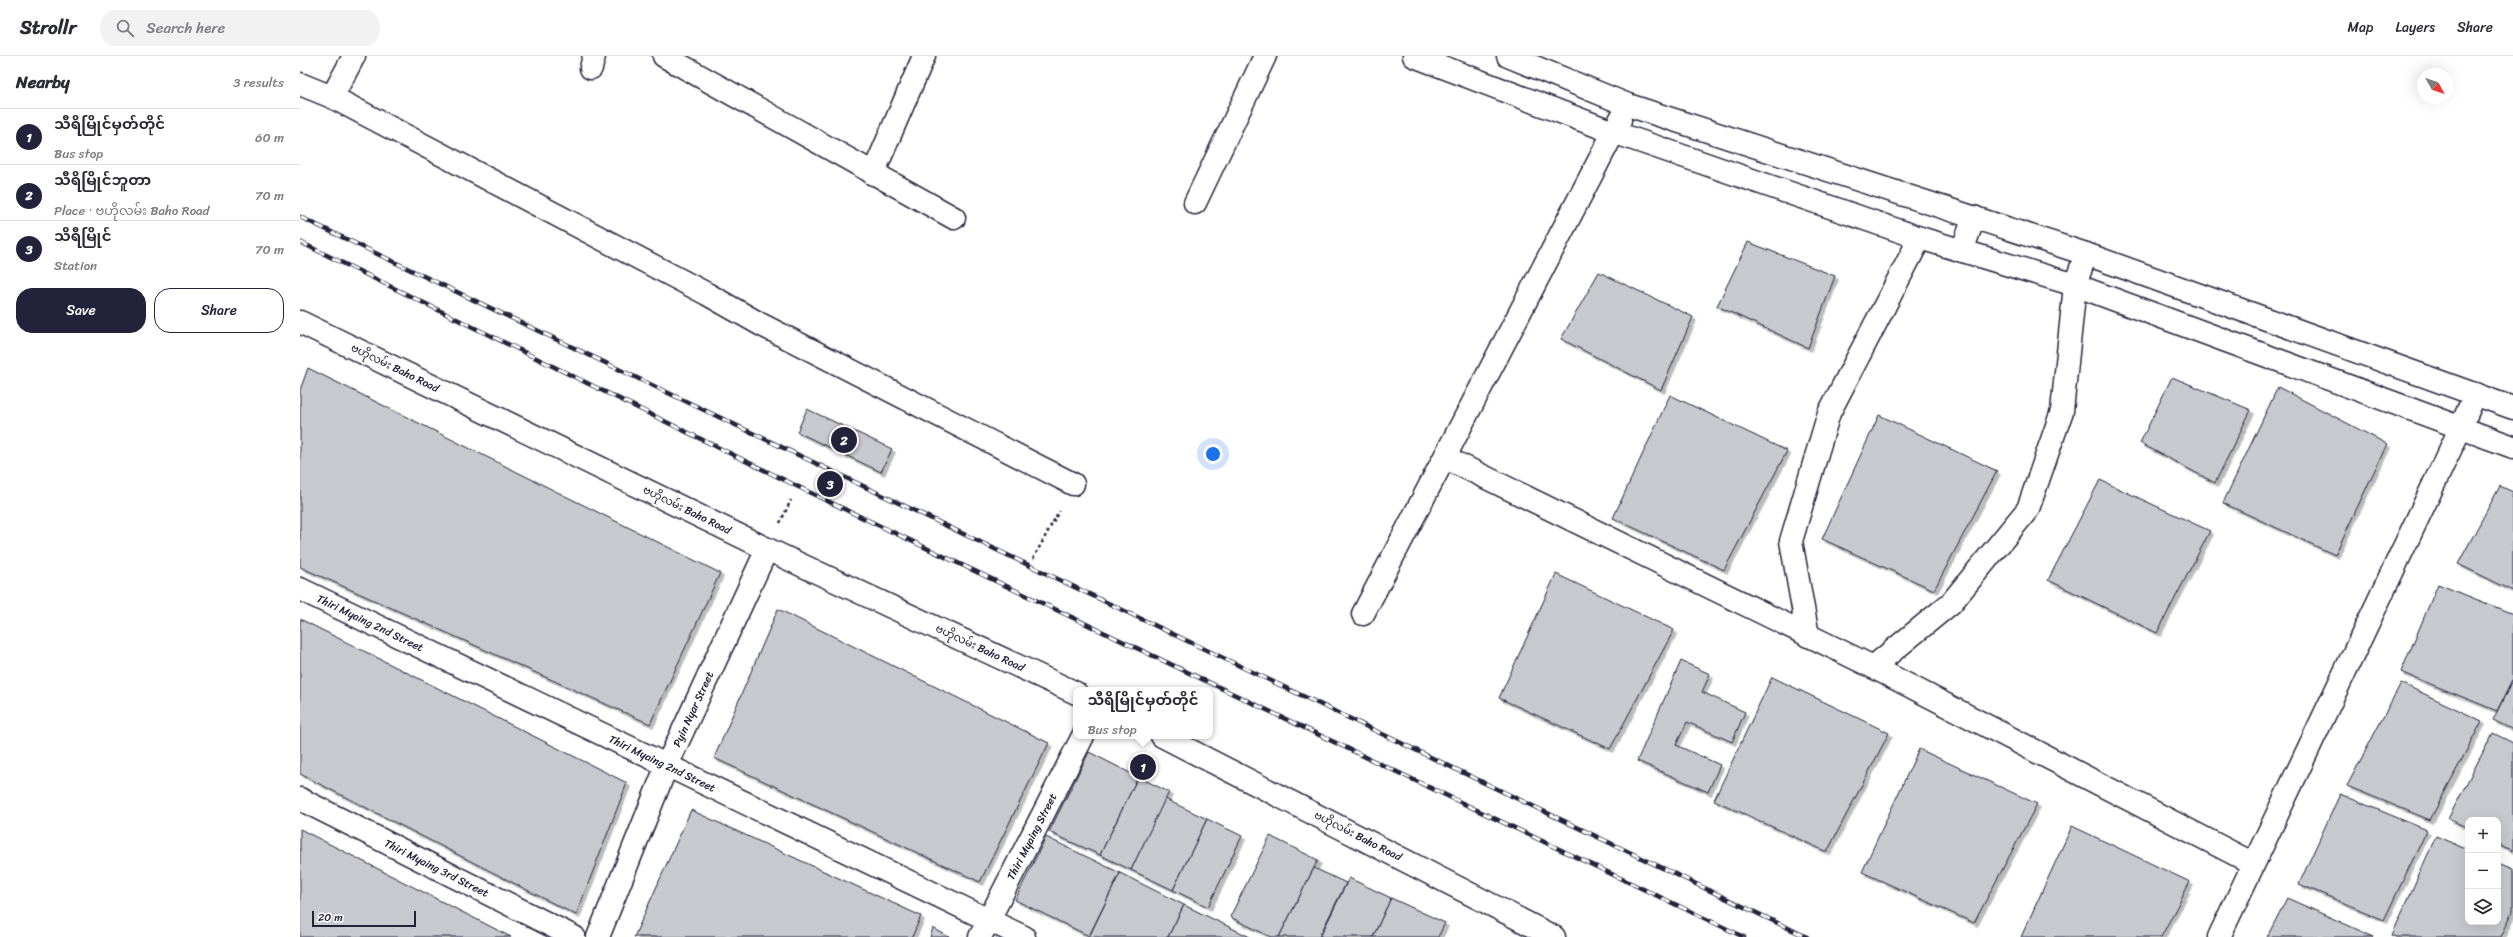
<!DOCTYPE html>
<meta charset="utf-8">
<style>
:root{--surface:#fff;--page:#f2f2f3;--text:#2b2b33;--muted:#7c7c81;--line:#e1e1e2;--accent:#22223b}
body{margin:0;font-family:Sriracha,"Noto Sans Myanmar",sans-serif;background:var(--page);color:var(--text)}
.controls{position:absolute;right:12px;bottom:12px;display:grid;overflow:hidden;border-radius:8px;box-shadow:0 4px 16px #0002}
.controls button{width:36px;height:36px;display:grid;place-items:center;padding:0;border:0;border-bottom:1px solid var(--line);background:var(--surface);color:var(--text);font:20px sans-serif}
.compass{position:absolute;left:2117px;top:12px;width:36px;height:36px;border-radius:50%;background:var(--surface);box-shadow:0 4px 16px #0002;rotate:130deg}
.scale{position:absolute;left:12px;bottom:10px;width:104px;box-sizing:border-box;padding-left:4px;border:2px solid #22223b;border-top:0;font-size:11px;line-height:14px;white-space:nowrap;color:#22223b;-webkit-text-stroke:3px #fff;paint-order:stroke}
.you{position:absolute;left:913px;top:398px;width:14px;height:14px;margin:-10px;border:3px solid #fff;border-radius:50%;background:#1a73e8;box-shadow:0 0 0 6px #1a73e833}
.badge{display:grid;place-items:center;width:26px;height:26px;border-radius:50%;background:var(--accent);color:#fff;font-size:13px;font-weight:700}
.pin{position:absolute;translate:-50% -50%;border:2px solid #fff;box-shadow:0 1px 4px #0006}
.popup{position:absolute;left:773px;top:631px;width:140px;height:52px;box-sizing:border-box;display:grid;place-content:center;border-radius:8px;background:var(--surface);filter:drop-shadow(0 1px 3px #0005);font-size:13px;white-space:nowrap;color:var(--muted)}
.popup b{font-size:15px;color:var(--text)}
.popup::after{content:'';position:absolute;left:50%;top:100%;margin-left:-8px;border:8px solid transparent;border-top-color:var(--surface)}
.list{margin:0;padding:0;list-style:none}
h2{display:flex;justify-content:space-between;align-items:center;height:52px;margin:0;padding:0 16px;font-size:17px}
h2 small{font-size:13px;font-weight:400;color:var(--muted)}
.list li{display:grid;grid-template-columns:26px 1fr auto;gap:12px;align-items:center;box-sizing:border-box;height:56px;padding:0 16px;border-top:1px solid var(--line)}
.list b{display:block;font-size:15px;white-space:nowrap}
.list p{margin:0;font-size:13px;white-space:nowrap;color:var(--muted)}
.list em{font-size:13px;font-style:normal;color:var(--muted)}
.actions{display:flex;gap:8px;padding:12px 16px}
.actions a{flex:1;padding:9px 0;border:1px solid var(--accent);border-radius:16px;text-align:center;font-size:14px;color:var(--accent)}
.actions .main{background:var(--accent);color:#fff}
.icon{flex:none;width:22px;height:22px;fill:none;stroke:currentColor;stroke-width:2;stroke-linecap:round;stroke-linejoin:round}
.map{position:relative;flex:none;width:2213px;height:881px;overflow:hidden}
header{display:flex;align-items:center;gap:24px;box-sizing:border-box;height:56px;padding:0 20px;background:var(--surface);border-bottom:1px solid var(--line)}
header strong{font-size:19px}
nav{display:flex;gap:22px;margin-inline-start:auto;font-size:14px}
.search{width:280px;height:36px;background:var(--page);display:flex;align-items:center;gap:10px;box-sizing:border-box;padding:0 14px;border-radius:16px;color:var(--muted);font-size:15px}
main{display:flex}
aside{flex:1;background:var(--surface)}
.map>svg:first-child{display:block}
.building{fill:#c8c8cf;stroke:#22223b;filter:url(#shadow)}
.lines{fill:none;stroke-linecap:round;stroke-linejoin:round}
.minor-casing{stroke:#22223b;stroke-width:25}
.secondary-casing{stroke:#22223b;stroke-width:25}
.path{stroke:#22223b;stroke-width:2.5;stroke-dasharray:3 3;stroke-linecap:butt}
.minor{stroke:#fff;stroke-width:22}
.secondary{stroke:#fff;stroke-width:22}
.rail-casing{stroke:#22223b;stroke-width:4.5}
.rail{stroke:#fff;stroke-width:3;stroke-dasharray:9;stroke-linecap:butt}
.labels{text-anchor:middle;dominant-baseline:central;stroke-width:4;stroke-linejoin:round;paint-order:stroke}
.street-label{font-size:11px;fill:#22223b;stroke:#fff}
</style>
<header>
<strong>Strollr</strong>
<div class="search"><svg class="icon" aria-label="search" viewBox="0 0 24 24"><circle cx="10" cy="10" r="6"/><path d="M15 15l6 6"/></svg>Search here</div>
<nav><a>Map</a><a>Layers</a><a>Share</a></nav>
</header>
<main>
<aside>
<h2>Nearby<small>3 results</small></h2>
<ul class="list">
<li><span class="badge">1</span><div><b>သီရိမြိုင်မှတ်တိုင်</b><p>Bus stop</p></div><em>60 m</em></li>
<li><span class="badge">2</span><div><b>သီရိမြိုင်ဘူတာ</b><p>Place · ဗဟိုလမ်း Baho Road</p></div><em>70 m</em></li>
<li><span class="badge">3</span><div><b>သိရီမြိုင်</b><p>Station</p></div><em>70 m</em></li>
</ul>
<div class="actions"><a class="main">Save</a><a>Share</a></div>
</aside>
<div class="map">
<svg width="2213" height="881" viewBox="0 0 2213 881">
<defs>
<filter id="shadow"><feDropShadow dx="3.5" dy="3.5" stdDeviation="0" flood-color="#0004"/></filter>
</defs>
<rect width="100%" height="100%" fill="#fff"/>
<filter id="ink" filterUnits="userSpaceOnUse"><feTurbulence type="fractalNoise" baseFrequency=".025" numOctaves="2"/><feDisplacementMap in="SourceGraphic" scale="8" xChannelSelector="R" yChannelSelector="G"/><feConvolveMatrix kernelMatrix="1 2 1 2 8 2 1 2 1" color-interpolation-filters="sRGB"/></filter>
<g filter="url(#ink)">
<g class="building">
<polygon points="1448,186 1535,220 1508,292 1417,250"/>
<polygon points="1299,216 1393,261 1361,334 1261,283"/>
<polygon points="8,312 420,517 350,668 0,511 0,334"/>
<polygon points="1872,321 1951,354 1915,427 1840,387"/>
<polygon points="1978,331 2087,388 2035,499 1923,447"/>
<polygon points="1370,339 1487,395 1424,514 1313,462"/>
<polygon points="507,353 592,393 581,416 497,376"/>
<polygon points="1579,359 1697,415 1634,534 1522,483"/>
<polygon points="1800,424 1910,475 1857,577 1748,524"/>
<polygon points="2200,430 2213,436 2213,535 2158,508"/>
<polygon points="1256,518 1374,574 1310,693 1199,642"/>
<polygon points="2138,528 2213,558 2213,623 2197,655 2101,616"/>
<polygon points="478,553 749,687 680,826 414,702"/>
<polygon points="0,563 327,727 276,859 0,718"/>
<polygon points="1381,605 1410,618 1402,636 1445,656 1432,686 1387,666 1376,689 1420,709 1408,736 1337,705"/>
<polygon points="1472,621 1589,677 1527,796 1414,744"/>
<polygon points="2213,623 2213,674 2193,664"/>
<polygon points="2101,627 2182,665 2130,764 2047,730"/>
<polygon points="2193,677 2213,687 2213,795 2198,787 2198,764 2168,764 2168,772 2148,763"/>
<polygon points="1619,693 1737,748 1674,867 1562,816"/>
<polygon points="789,696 838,721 800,799 749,776"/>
<polygon points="838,721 869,736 831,814 800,799"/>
<polygon points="2040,738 2127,774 2084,864 1999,828"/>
<polygon points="865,743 907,763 873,834 831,814"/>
<polygon points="391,754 621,860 612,881 334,881"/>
<polygon points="907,763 942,780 908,851 873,834"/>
<polygon points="1772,770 1890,826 1861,881 1721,881"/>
<polygon points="0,773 211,881 0,881"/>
<polygon points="970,780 1018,804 979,881 971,881 930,861"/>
<polygon points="2136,780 2168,794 2168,866 2198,866 2198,807 2213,813 2213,855 2201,881 2097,881 2092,879"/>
<polygon points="746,781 820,817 789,880 715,844"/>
<polygon points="1014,812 1046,827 1019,881 979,881"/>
<polygon points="820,817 884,849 868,881 789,881"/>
<polygon points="1049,822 1091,842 1073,881 1020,881"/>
<polygon points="1091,842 1145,867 1138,881 1073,881"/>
<polygon points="1987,842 2074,881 1967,881"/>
<polygon points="884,849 950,881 868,881"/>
<polygon points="633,872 649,881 630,881"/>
</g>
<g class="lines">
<defs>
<g id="minor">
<polyline points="364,0 654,162"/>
<polyline points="1114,0 1313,76 1620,182 1775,229 2213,391"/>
<polyline points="1208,0 1328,49 1786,198 2213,352"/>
<polyline points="291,12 294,0"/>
<polyline points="0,28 32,41 407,238 460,268 773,428"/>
<polyline points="32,41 54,0"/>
<polyline points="573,118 624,0"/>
<polyline points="895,147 965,0"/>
<polyline points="1662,195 1674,161"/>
<polyline points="1146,402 1573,611 1952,807"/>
<path id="s1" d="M0,533L724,881"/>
<polyline points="1063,558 1320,64"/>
<polyline points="1508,580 1491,485 1529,357 1620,182"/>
<polyline points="1573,611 1651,547 1728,453 1762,355 1775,229 1786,198"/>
<path id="s2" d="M0,743L274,881"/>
<path id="s3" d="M298,881L367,709L467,493"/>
<path id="s4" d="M680,881L783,680"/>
<polyline points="1919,881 2161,371 2175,338"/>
</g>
<g id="secondary">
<polyline points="0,266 467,493 776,637"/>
<polyline points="862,680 1254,881"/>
</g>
</defs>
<use href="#minor" class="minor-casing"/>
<use href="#secondary" class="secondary-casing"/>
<g class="path">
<polyline points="480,467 491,444"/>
<polyline points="733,503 759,455"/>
</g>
<use href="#minor" class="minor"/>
<use href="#secondary" class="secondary"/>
<defs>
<g id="rail">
<polyline points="0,161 1507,881"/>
<polyline points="0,186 519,441 1444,881"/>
</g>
</defs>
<use href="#rail" class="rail-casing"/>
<use href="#rail" class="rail"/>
</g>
</g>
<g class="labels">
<g class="street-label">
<text transform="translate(95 312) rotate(26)">ဗဟိုလမ်း Baho Road</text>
<text transform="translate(387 454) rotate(26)">ဗဟိုလမ်း Baho Road</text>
<text stroke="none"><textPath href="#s1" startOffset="78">Thiri Myaing 2nd Street</textPath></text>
<text transform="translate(680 592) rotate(25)">ဗဟိုလမ်း Baho Road</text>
<text stroke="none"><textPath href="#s3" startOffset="247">Pyin Nyar Street</textPath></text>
<text stroke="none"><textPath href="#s1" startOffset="402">Thiri Myaing 2nd Street</textPath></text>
<text stroke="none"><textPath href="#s4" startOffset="113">Thiri Myaing Street</textPath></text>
<text transform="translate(1058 780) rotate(27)">ဗဟိုလမ်း Baho Road</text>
<text stroke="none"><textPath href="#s2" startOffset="153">Thiri Myaing 3rd Street</textPath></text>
</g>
</g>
</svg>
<div class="controls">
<button>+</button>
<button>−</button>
<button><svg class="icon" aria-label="layers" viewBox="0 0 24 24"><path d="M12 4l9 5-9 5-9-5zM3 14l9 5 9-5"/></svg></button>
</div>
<svg class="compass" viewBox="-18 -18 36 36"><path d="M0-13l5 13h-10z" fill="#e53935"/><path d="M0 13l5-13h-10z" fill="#7c7c81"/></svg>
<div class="scale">20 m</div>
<div class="you"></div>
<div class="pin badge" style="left:843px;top:711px">1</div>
<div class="popup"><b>သီရိမြိုင်မှတ်တိုင်</b>Bus stop</div>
<div class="pin badge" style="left:544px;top:384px">2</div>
<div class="pin badge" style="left:530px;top:428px">3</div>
</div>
</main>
